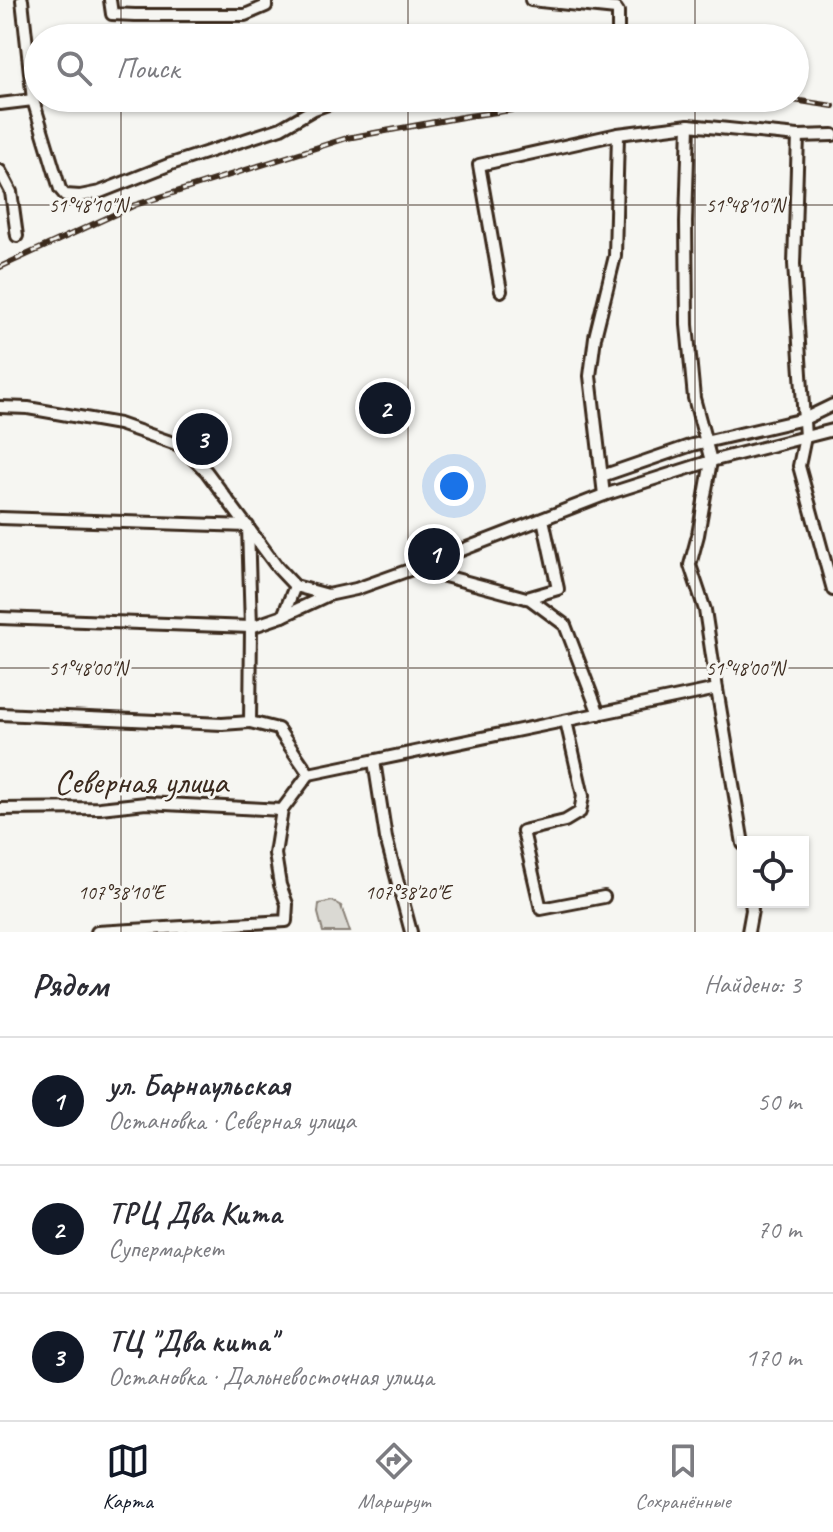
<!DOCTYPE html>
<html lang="ru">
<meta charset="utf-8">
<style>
:root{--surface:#fff;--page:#f2f2f3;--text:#2b2b33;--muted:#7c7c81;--line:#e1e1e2;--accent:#111827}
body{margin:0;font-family:Caveat,sans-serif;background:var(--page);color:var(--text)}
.controls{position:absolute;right:24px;bottom:24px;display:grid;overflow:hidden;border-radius:0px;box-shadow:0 2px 6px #0004}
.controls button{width:72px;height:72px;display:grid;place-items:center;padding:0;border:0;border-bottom:2px solid var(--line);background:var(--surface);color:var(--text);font:40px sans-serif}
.you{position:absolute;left:454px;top:486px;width:28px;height:28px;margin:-20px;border:6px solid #fff;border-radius:50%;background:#1a73e8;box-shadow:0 0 0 12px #1a73e833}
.badge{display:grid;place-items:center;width:52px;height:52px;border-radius:50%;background:var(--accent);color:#fff;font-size:26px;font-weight:700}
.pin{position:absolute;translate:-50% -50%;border:4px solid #fff;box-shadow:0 2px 8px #0006}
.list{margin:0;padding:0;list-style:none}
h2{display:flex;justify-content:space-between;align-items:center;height:104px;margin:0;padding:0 32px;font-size:34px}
h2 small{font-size:26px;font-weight:400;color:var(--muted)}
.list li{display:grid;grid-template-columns:52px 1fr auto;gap:24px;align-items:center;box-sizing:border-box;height:128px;padding:0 32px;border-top:2px solid var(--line)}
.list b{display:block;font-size:30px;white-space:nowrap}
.list p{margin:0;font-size:26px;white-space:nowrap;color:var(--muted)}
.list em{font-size:26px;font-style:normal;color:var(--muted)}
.icon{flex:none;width:44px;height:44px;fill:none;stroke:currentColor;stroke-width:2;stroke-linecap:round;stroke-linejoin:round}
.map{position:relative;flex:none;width:833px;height:932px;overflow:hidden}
.search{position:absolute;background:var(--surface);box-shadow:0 2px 6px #0004;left:24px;right:24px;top:24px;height:88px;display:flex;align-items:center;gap:20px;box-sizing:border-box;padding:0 28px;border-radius:44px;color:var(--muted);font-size:30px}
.sheet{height:488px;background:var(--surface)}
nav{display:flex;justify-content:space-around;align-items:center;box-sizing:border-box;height:112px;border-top:2px solid var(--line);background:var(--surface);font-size:22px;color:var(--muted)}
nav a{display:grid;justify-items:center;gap:4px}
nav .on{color:var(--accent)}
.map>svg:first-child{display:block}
.green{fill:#dad9d3;stroke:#8a8278;stroke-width:2}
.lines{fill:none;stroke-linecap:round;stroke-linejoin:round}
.minor-casing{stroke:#3b2a1e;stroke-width:16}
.minor{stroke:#f6f6f2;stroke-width:10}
.rail-casing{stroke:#3b2a1e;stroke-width:6}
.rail{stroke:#f6f6f2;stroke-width:3;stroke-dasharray:9;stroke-linecap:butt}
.ticks{fill:none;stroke:#3b2a1e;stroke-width:2;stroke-opacity:0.45}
.labels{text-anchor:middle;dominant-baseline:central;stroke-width:6;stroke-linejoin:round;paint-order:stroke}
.street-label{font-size:34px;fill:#3b2a1e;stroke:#f6f6f2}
.ticks-label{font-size:20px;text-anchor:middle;fill:#3b2a1e;stroke:#f6f6f2;stroke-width:6;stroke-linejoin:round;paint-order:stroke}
</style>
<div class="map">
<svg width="833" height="932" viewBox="0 0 833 932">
<rect width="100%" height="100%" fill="#f6f6f2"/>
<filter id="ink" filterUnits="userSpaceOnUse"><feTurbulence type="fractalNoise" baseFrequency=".0125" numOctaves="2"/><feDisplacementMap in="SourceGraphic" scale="16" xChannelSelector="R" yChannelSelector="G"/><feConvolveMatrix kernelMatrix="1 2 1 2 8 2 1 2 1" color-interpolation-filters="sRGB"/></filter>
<g filter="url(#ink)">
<polygon class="green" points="332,901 341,906 350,932 323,932 318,913 319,904"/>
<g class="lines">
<defs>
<g id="minor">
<polyline points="22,0 33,100 60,189 65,195 80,196 100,192 171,164 281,128 314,109 328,104 352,98"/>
<polyline points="110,0 112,14 135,15 245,15 266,6 266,0"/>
<polyline points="531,0 616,9 618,12 618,38"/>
<polyline points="0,104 33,100"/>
<polyline points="798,136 794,264 805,437 799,466 833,590"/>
<polyline points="0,171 11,192 17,236"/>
<polyline points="501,291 479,165 618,134 689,125 798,136 833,135"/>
<polyline points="0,407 28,408 119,424 179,445 206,471 278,568 295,586 328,595 356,589 415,568 604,495 711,461 833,430"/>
<polyline points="602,476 692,445 804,419 833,405"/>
<polyline points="604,495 590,376 595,337 615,256 618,134"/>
<polyline points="0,518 248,526 251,627 250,722 278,729 309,774 282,810 275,854 280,885 287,904 286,921 97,932"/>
<polyline points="415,568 530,599 565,625 599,714"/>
<polyline points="527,598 558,589 543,519"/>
<polyline points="283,616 328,595"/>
<polyline points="0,618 251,627 283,616 295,586"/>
<polyline points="717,689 743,844"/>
<polyline points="0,714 222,724 250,722"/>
<polyline points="566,721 583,796 580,812 565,821 523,831 541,909 604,897"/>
<polyline points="374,761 386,838 411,932"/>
<polyline points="309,774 717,689 705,610 690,565 698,535 711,461 694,398 687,325 686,222 689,125"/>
<polyline points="0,809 100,808 146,803 282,810"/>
<polyline points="748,932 752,910 751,902"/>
</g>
</defs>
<use href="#minor" class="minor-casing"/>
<use href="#minor" class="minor"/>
<defs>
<g id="rail">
<polyline points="737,98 787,99 833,106"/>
<polyline points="0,267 135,205 347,138 468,116 577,101 663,98"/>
</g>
</defs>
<use href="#rail" class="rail-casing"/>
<use href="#rail" class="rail"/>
</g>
</g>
<path class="ticks" d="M121,0V38M408,0V38M695,0V38M121,98V932M408,98V932M695,98V932M0,205H833M0,668H833"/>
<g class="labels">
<g class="street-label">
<text x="141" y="781">Северная улица</text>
</g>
</g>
<g class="ticks-label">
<text x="88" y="212">51°48'10"N</text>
<text x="745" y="212">51°48'10"N</text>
<text x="88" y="675">51°48'00"N</text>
<text x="745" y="675">51°48'00"N</text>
<text x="121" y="899">107°38'10"E</text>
<text x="408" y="899">107°38'20"E</text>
</g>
</svg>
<div class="controls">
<button><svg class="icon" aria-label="locate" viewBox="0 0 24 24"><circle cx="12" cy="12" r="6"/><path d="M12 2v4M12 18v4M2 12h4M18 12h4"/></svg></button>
</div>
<div class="you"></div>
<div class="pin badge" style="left:434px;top:554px">1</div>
<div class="pin badge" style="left:385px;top:408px">2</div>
<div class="pin badge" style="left:202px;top:439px">3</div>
<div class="search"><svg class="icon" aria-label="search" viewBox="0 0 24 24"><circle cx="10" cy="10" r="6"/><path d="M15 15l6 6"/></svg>Поиск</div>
</div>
<section class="sheet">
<h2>Рядом<small>Найдено: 3</small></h2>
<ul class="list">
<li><span class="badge">1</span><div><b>ул. Барнаульская</b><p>Остановка · Северная улица</p></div><em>50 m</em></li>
<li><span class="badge">2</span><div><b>ТРЦ Два Кита</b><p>Супермаркет</p></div><em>70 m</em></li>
<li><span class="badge">3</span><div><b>ТЦ &quot;Два кита&quot;</b><p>Остановка · Дальневосточная улица</p></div><em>170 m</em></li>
</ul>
</section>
<nav>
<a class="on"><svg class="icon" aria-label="map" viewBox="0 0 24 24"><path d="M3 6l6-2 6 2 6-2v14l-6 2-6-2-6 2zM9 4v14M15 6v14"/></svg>Карта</a>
<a><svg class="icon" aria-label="directions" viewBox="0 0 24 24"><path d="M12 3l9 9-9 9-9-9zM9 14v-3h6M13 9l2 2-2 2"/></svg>Маршрут</a>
<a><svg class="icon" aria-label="saved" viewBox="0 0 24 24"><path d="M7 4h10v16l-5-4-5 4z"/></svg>Сохранённые</a>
</nav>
